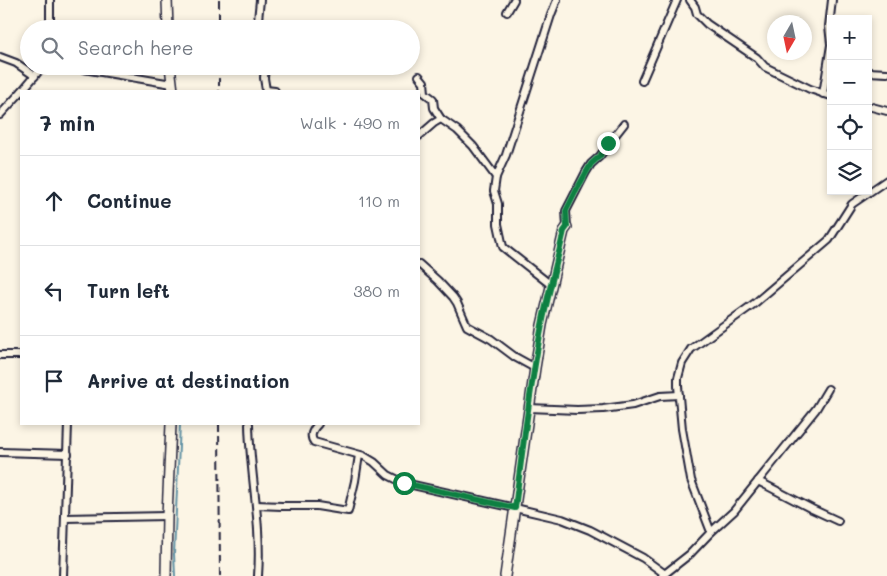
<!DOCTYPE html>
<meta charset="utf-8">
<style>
:root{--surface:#fff;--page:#f6f6f7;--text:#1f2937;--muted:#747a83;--line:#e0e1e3}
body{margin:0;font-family:Mali,sans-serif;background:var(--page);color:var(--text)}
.controls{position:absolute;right:15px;top:15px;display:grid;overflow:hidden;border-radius:0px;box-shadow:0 2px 8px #0003}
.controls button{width:45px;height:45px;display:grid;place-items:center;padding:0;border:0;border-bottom:1px solid var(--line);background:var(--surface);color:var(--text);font:25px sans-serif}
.compass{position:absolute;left:767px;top:15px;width:45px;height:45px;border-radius:50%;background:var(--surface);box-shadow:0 2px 8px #0003;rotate:189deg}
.stop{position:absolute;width:15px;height:15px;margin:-11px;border:4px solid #0b8043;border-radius:50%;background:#fff}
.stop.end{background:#0b8043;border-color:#fff;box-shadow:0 1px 5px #0008}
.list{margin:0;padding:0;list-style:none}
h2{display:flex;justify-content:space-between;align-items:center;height:65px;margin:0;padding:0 20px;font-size:21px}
h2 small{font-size:16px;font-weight:400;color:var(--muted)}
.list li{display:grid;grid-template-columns:32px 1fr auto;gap:15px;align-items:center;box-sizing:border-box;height:90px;padding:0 20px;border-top:1px solid var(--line)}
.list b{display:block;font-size:19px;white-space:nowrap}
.list em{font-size:16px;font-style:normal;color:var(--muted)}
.icon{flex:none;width:28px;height:28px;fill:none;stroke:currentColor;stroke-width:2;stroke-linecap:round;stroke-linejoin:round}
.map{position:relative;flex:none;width:887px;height:576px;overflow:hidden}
.search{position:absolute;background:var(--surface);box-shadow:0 2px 8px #0003;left:20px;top:20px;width:400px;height:55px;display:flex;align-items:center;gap:12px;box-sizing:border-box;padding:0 18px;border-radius:28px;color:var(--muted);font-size:19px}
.panel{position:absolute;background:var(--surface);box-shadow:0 2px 8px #0003;left:20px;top:90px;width:400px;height:335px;border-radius:0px}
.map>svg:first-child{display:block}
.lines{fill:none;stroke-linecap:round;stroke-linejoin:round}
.stream{stroke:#6292a5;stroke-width:2}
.street-casing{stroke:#22223b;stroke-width:10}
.secondary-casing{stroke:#22223b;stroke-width:12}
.street{stroke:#fcf5e5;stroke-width:6}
.secondary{stroke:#fcf5e5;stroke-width:9}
.rail{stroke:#22223b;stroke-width:2;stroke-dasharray:8 4;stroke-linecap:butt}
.route{stroke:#0b8043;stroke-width:6}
</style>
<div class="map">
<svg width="887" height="576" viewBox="0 0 887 576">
<rect width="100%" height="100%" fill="#fcf5e5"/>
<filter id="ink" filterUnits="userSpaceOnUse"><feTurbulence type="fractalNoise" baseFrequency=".02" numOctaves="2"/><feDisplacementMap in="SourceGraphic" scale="10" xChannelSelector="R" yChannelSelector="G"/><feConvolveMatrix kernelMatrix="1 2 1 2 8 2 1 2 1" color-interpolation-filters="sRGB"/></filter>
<g filter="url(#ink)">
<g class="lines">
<polyline class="stream" points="175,576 174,554 180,424"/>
<defs>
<g id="street">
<polyline points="50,0 50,29"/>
<polyline points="260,0 258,20 261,29"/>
<polyline points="690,0 695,7 697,14 707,24 757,58 765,67 810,89 831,96"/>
<polyline points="507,12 514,0"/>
<polyline points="831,44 829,26 832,0"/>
<polyline points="0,57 16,63 35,76"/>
<polyline points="66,66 172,84"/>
<polyline points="265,66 264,78 266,90 265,91"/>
<polyline points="868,72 887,73"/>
<polyline points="419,76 424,82 425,93 433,99 434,108 441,119"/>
<polyline points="642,81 677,0"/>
<polyline points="266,90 275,91"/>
<polyline points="22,91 43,66"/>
<polyline points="823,94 831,45"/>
<polyline points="868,106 887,111"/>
<polyline points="0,115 21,92"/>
<polyline points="419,136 434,123 441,119 457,130 473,146 496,177"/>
<polyline points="567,227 566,211 586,172 591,164 600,156 609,143 624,124"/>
<polyline points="419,264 438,281 453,297 457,303 467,326 491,339 515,357 535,368"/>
<polyline points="551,285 503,247 498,224 498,204 494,191 496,177 506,155 551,15 557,0"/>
<polyline points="0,355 21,355"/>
<polyline points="529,408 577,410 603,409 633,405 660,396 679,395"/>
<path d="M249,424C250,475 262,524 258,576"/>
<path d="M318,424C313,429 309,436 314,442L364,456L374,462L388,475L404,483L515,508L562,519L590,530L643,558L665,574"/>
<polyline points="0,452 68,454"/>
<polyline points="758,481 812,509 838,521"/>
<polyline points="256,505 282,506 317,506 348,511 355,481 359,455"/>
<polyline points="65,518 167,516"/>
<polyline points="711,532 691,480 682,429 678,386 678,378 682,363 691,349 755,303 829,240 852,204 887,180"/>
<polyline points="63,576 68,424"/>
<polyline points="662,576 690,554 711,532 734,511 816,409 828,389"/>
</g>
<g id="secondary">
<polyline points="167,0 168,29"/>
<polyline points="170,66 173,91"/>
<polyline points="166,576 167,516 171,424"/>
<polyline points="505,576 535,368 542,325 564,231 567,227"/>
</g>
</defs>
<use href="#street" class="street-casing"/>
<use href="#secondary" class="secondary-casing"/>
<use href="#street" class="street"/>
<use href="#secondary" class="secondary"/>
<g class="rail">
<polyline points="219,0 219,29"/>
<polyline points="219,66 219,91"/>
<polyline points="219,424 220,576"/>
</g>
</g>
</g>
<g class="lines" filter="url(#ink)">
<path class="route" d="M404,483L515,508C523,447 530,385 542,325C548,293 557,262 564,231L567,227L566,211L577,189L591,164L600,156L608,143"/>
</g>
</svg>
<div class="controls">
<button>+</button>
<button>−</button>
<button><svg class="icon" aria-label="locate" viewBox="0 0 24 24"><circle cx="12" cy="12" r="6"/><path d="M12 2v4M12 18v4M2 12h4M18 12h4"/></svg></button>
<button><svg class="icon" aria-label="layers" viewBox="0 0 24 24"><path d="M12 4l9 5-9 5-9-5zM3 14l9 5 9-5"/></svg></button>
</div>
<svg class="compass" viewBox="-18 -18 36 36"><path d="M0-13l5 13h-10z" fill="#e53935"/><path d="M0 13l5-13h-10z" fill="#747a83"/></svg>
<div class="stop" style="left:404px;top:483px"></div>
<div class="stop end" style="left:608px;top:143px"></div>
<div class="search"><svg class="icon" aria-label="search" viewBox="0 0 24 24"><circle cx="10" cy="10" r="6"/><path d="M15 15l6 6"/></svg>Search here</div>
<section class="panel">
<h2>7 min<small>Walk · 490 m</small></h2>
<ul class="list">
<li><svg class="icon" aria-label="ahead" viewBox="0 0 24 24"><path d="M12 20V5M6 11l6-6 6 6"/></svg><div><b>Continue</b></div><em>110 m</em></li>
<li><svg class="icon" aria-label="left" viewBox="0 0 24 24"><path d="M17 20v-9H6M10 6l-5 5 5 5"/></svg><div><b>Turn left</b></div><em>380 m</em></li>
<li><svg class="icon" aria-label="arrive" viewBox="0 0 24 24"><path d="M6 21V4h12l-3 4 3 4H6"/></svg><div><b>Arrive at destination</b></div></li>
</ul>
</section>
</div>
